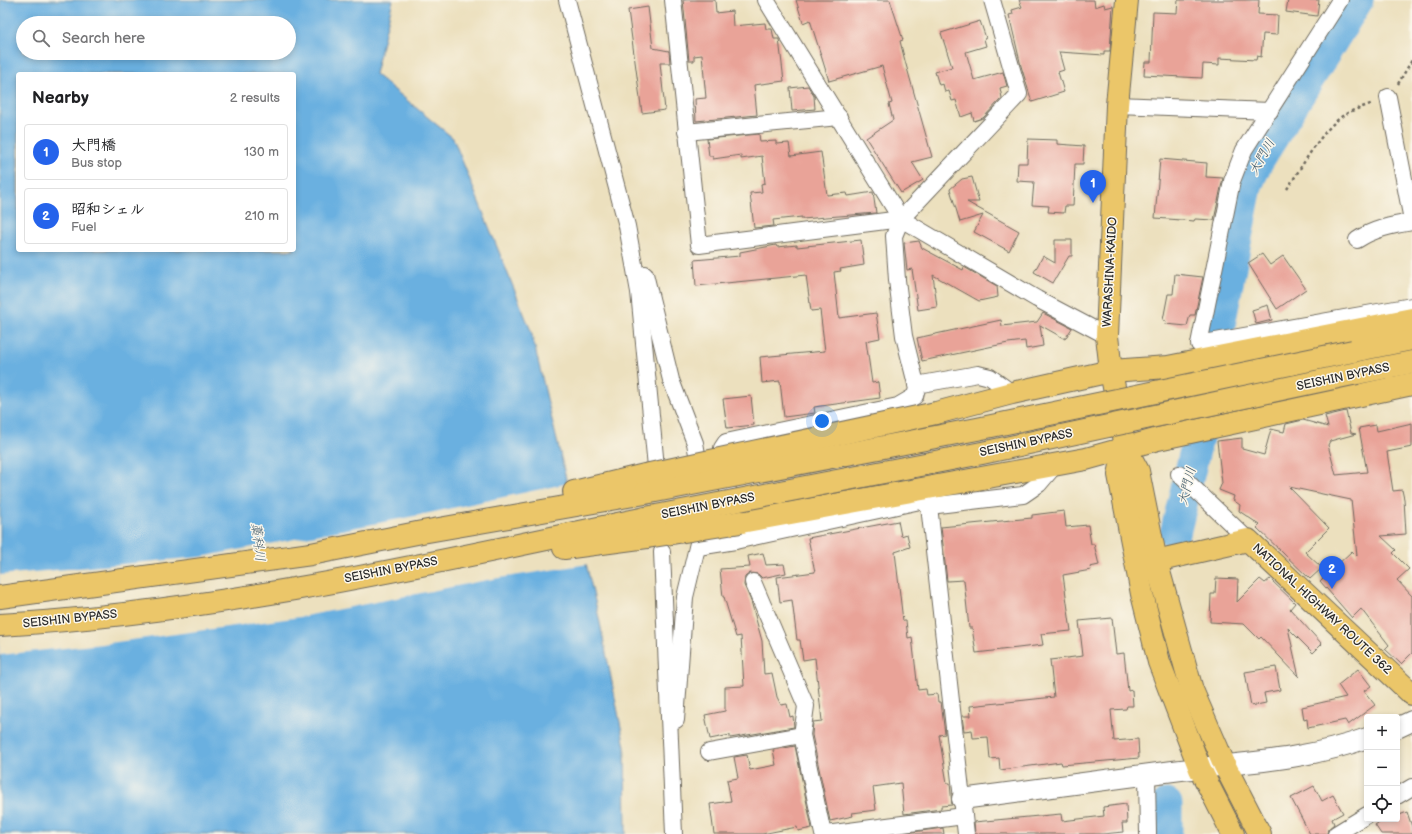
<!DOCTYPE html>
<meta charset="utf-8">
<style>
:root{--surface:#fff;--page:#f2f2f2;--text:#202124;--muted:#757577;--line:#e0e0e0;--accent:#2563eb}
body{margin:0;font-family:"Balsamiq Sans","Klee One",sans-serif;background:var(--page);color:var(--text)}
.controls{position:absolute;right:12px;bottom:12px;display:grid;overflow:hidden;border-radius:4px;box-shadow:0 2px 6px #0003}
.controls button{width:36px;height:36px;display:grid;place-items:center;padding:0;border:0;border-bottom:1px solid var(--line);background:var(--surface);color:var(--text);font:20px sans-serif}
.you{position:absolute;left:822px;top:421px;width:14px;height:14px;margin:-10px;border:3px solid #fff;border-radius:50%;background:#1a73e8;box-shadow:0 0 0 6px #1a73e833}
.badge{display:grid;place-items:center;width:26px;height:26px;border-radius:50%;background:var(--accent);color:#fff;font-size:13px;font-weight:700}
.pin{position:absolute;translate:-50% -33px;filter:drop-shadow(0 1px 2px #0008)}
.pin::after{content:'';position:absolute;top:21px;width:14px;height:12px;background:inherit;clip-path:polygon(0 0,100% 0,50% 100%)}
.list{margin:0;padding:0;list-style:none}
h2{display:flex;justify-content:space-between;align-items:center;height:52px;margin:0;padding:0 16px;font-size:17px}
h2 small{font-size:13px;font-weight:400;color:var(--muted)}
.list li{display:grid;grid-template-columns:26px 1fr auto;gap:12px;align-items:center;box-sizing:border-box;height:56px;margin:0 8px 8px;padding:0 8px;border:1px solid var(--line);border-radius:4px}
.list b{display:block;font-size:15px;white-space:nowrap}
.list p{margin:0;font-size:13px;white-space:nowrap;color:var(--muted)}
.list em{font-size:13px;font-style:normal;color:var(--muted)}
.icon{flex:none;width:22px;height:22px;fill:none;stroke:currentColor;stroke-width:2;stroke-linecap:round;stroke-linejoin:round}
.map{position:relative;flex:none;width:1412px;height:834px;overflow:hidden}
.search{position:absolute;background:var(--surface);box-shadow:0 2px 6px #0003;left:16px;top:16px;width:280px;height:44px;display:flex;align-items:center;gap:10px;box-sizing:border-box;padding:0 14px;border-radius:22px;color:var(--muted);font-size:15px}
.panel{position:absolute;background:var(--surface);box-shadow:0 2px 6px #0003;left:16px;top:72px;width:280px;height:180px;border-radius:4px}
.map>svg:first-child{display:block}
.water{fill:#6ab0e0;stroke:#4a6e86;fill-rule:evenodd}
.pier{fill:#ece0be}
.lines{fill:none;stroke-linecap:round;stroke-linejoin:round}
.river{stroke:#6ab0e0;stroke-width:31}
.building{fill:#e9a398}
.minor-casing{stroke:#6f6a5e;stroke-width:18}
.tertiary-casing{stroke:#6f6a5e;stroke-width:22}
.trunk-casing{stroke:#6f6a5e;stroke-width:24}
.path{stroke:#6f6a5e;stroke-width:2.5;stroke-dasharray:3 3;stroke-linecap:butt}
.minor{stroke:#fff;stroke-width:16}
.tertiary{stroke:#fff;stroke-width:20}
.trunk{stroke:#ebc669;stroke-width:22}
.trunk-bridge-casing{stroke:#6f6a5e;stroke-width:24;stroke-linecap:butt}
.trunk-bridge{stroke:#ebc669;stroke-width:22}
.labels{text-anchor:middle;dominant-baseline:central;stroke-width:3;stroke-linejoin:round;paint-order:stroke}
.street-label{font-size:12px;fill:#2b2b2b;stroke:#fbf7ec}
.water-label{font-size:13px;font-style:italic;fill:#415a6a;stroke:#fbf7ec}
</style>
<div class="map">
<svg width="1412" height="834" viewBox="0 0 1412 834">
<rect width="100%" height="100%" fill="#fbf7ec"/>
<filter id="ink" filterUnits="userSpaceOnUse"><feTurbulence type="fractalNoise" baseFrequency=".025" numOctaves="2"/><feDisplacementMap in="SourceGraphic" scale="8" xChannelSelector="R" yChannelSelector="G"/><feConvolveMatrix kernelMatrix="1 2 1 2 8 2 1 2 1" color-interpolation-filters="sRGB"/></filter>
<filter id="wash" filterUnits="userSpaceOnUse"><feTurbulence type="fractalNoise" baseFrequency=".012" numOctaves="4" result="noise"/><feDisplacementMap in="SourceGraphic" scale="16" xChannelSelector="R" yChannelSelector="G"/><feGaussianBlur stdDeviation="0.9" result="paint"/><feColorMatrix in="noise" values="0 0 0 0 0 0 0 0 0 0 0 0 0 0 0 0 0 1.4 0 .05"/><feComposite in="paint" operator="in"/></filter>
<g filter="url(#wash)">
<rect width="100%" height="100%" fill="#ece0be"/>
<path class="water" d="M0,0H393L375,74L453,138L531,331L599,618L625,747L626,834H0ZM23,23H289V53H23ZM18,74H294V250H18Z"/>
<polygon class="pier" points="569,483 588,564 487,580 300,617 102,644 0,655 0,575 201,557 420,515"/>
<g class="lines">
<g class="river">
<polyline points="1218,335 1247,186 1257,163 1358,0"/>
<polyline points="1175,534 1198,438"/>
<polyline points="1167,834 1167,804"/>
</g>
</g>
<g id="blocks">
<g class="building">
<polygon points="683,0 715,0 716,13 732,11 733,26 765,23 766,29 772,29 774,39 779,39 784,81 754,85 757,115 696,121 695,99 706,98 702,55 694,56 694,61 689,61"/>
<polygon points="796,0 890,0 903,40 900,41 905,61 932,157 912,162 923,180 901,193 866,138 893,120 889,104 892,103 882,66 829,81 810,20 803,23"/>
<polygon points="1019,0 1094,0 1095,7 1104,4 1105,8 1113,6 1110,51 1104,51 1104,55 1059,52 1064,70 1058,72 1064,92 1032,102 1021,66 1009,15 1013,14 1012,10 1022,7"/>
<polygon points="1178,0 1259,0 1258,14 1278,15 1277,35 1263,34 1261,57 1257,56 1256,60 1219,58 1219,65 1203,64 1202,78 1144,75 1145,62 1151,62 1153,12 1177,13"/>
<polygon points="1288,0 1319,0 1317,16 1286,12"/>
<polygon points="648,7 653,48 669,51 670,63 660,63 665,110 642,113 628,10"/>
<polygon points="980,21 986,38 984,39 986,46 966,52 974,80 1003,72 1007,86 1000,88 1002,98 983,118 974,121 972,113 961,117 956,100 952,101 949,91 945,92 943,84 939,85 935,72 952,67 941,33"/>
<polygon points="808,86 814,96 815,109 792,111 790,88"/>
<polygon points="759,134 760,142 776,141 776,144 789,143 791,156 821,152 827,195 847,193 848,196 873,192 876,213 802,219 802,217 773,220 774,226 754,228 750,193 762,192 761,184 765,183 762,156 741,159 741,155 713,159 713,156 709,156 707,139"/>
<polygon points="1028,139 1057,140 1057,144 1084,146 1083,164 1075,164 1073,206 1065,206 1064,213 1048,212 1049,206 1032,205 1034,182 1017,181 1018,163 1027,163"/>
<polygon points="1160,159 1207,163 1206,177 1223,178 1214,220 1195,219 1194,221 1155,218"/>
<polygon points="972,177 979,202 967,202 1019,231 1009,251 974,232 983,215 960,222 950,189 962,179"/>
<polygon points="861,240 864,265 840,269 841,271 834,272 839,318 876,313 880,338 866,341 872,383 878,382 880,398 814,407 815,413 784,417 780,381 762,383 760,357 825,351 820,310 811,311 806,275 696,286 694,260 740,256 740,252 776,245 777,247 797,245 797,247"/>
<polygon points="1055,240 1072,240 1072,256 1069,256 1053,283 1034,272 1043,256 1055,263"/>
<polygon points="919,241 922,248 963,270 964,267 997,286 998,297 979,301 933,275 937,307 918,310 912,269 907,270 904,243"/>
<polygon points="1262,254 1270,265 1283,256 1306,289 1277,309 1248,263"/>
<polygon points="1175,274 1203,277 1195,315 1190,315 1187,326 1165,324 1166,321 1163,320 1168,294 1173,294"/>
<polygon points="1268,305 1272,320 1256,324 1252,310"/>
<polygon points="1043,313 1072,328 1065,339 1040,325 1043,346 1026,349 1025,341 1008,343 922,361 917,338 1001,320 1002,326 1037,322"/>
<polygon points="751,396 754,425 727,428 723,399"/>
<polygon points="1346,411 1351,433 1356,434 1330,441 1328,445 1336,475 1367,472 1359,428 1376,425 1377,431 1412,423 1412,447 1387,452 1393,491 1402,490 1404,499 1406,534 1381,536 1396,550 1393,553 1409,569 1397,580 1412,596 1412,653 1401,664 1385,649 1389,645 1361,609 1352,618 1320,581 1352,551 1357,556 1351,500 1289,487 1329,528 1305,552 1322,568 1310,579 1257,528 1260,525 1239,511 1240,505 1233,500 1234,496 1219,490 1222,483 1217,441 1242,438 1242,449 1264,455 1271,429 1284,432 1286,424 1303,420 1328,427 1325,416"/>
<polygon points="1064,511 1066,527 1088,525 1091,544 1094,544 1099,565 1090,567 1091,570 1063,575 1071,631 1041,634 1043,645 976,653 972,628 969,628 964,580 947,581 941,527 1032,518 1032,515"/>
<polygon points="898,521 901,536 907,534 910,547 895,552 903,621 906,621 908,638 912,637 918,690 926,689 927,695 937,694 938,702 941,702 945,734 939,735 947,783 950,783 952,805 941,806 941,809 904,814 901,783 873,787 876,810 852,813 853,816 830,821 812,735 813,722 822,721 815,658 803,660 800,640 797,640 792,600 780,602 777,577 815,572 808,538"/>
<polygon points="763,553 766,565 784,564 786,573 762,578 758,574 750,573 745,577 744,585 751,601 762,641 764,674 772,673 777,697 781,705 787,704 790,717 793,716 794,727 730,738 730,735 710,739 705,715 725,711 725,687 744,686 741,636 736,637 724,597 723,597 720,569 750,567 748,556"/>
<polygon points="1216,578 1238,579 1237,602 1260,579 1265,583 1270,579 1295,603 1290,609 1322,644 1313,653 1288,628 1299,677 1261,637 1259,639 1244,624 1210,622 1211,594 1215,594"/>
<polygon points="1112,618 1116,654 1124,653 1128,691 1132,690 1133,706 1127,706 1126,709 1111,710 1114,741 1138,739 1139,758 1062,765 1061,762 1000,770 999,758 990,759 988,737 973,738 972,730 964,731 962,716 971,716 970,706 1054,697 1050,660 1083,656 1079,621"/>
<polygon points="1276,667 1280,690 1264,693 1266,703 1251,706 1245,672"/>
<polygon points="1358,669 1371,686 1364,691 1375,705 1348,725 1345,720 1308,728 1307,719 1304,720 1302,707 1346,697 1338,685"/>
<polygon points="795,746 812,828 798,831 797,827 762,834 714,834 710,804 731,801 727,780 738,778 734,757 747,755 750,770 776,765 773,750"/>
<polygon points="1314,786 1322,801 1333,795 1343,813 1332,819 1334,824 1328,829 1327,834 1310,834 1291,798"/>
<polygon points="1126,804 1127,823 1122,823 1123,832 1103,834 975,834 974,822 1061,814 1062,821 1104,816 1103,807"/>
<polygon points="1407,812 1412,827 1412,834 1381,834 1375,825 1384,819 1397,819 1397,816"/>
<polygon points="943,828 944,834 905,834 905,833"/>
</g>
</g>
</g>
<g filter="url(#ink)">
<use href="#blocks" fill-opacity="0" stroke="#6f6a5e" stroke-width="1"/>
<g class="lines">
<defs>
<g id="minor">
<polyline points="567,0 627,226 639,292 657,477"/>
<polyline points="673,0 699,245 901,219"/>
<polyline points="766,0 901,219 1037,299 1107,336"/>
<polyline points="1340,0 1244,150 1232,181 1199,344 1412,306"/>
<polyline points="1388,97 1412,220"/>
<polyline points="1117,105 1270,111"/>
<polyline points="686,132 839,117"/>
<path d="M1357,240C1373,229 1393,225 1412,222"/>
<polyline points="645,274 671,380 695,443 697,454"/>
<polyline points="916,385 978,374 990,377 1012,393"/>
<polyline points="1179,474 1248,540"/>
<polyline points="929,506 966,834"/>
<polyline points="735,541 722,448 726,442 898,406 915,396 917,388 904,336 897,280 894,236 901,219 1019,94 992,0"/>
<polyline points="698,547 735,541 920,501 929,506 1023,495 1039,484 1056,464"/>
<polyline points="662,552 674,834"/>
<polyline points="753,582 806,706 802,735 823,834"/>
<polyline points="676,720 685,597 699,539"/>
<polyline points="709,752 802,735"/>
<polyline points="1147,775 1148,834"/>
<polyline points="1397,796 1412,787"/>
<polyline points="826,834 964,816"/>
<polyline points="1336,834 1367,815"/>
</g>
<g id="tertiary">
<polyline points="1397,728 1412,721"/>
<path d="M962,799C1032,790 1102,780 1173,771C1238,763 1304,761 1367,738"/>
</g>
<g id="trunk">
<polyline points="1127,0 1117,105 1107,336 1111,371 1125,447 1138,471 1156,561 1192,690 1225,766 1260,834"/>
<polyline points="1353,351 1412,339"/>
<polyline points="1357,373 1412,362"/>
<polyline points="936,413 1012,393 1111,371 1168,367 1412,319"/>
<polyline points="1125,447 1119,475 1142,594 1159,662 1200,769 1233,834"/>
<polyline points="574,492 645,475"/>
<polyline points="741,522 1086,459 1158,439 1412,384"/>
<polyline points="564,548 647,537"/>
<polyline points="1156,561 1248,540 1412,694"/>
<polyline points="0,597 311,554 422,532 645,493"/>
<path d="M0,625C218,612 433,563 646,518"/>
</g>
</defs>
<use href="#minor" class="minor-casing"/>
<use href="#tertiary" class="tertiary-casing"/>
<use href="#trunk" class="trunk-casing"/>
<g class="path">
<polyline points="1398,84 1412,60"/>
<path d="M1287,189C1302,167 1321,130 1344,115C1352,110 1363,107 1373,103"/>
</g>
<use href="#minor" class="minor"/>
<use href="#tertiary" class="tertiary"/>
<use href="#trunk" class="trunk"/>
<defs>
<g id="trunk-bridge">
<polyline points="645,475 936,413"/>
<polyline points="645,493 977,429 1353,351"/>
<polyline points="646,518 982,453 1357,373"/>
<polyline points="647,537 741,522"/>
</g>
</defs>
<use href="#trunk-bridge" class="trunk-bridge-casing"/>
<use href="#trunk-bridge" class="trunk-bridge"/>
</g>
</g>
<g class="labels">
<g class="street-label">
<text transform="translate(1110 272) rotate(-87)">WARASHINA-KAIDO</text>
<text transform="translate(1343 377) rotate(-12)">SEISHIN BYPASS</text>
<text transform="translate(1026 443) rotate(-12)">SEISHIN BYPASS</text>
<text transform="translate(708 506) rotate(-11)">SEISHIN BYPASS</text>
<text transform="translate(391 570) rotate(-11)">SEISHIN BYPASS</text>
<text transform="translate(1322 609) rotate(43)">NATIONAL HIGHWAY ROUTE 362</text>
<text transform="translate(70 619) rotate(-6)">SEISHIN BYPASS</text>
</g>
<g class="water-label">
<text transform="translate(1262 157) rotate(-61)">大門川</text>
<text transform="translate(1187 486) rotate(-76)">大門川</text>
<text transform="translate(258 542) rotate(83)">藁科川</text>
</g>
</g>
</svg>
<div class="controls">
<button>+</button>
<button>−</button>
<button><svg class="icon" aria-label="locate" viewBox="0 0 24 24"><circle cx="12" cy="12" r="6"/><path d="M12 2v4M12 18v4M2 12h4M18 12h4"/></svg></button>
</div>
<div class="you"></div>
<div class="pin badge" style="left:1093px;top:203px">1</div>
<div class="pin badge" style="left:1332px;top:589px">2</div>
<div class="search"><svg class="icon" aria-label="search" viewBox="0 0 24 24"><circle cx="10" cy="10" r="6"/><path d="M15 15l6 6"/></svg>Search here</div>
<section class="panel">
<h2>Nearby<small>2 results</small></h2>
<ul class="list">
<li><span class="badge">1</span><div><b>大門橋</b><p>Bus stop</p></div><em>130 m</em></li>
<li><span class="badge">2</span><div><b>昭和シェル</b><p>Fuel</p></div><em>210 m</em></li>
</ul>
</section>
</div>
